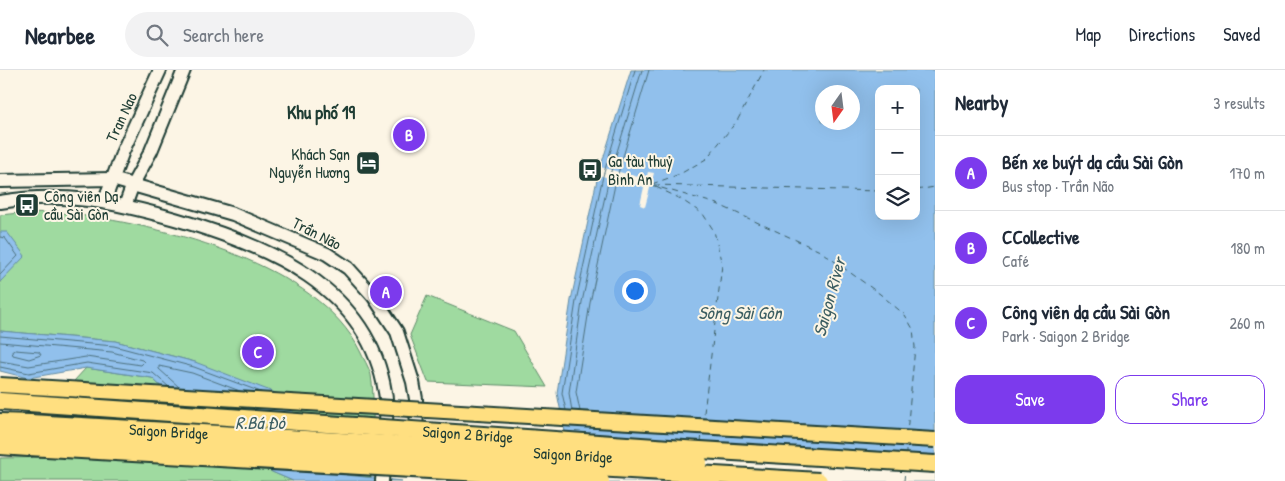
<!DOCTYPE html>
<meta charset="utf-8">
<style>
:root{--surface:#fff;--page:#f2f2f3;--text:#1f2937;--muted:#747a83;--line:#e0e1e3;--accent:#7c3aed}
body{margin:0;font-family:"Patrick Hand",sans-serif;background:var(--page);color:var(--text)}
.controls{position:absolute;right:15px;top:15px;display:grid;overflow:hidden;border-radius:10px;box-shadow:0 5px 20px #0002}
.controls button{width:45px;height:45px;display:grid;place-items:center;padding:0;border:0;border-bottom:1px solid var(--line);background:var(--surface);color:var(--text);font:25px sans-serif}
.compass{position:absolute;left:815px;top:15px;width:45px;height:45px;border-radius:50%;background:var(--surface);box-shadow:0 5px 20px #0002;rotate:194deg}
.you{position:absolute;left:634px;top:220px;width:18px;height:18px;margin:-12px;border:4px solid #fff;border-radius:50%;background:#1a73e8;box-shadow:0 0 0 8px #1a73e833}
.badge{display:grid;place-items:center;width:32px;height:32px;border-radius:50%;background:var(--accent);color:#fff;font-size:16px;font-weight:700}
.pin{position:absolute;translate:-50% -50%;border:2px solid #fff;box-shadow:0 1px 5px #0006}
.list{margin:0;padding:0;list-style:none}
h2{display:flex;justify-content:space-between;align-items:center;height:65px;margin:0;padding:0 20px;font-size:21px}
h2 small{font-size:16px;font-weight:400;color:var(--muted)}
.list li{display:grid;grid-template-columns:32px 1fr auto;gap:15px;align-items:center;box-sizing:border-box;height:75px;padding:0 20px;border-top:1px solid var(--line)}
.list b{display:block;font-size:19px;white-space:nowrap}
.list p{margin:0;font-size:16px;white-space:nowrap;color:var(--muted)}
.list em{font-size:16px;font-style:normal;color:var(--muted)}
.actions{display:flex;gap:10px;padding:15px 20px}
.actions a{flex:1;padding:11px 0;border:1px solid var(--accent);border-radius:15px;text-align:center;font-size:18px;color:var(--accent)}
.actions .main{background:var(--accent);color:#fff}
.icon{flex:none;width:28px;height:28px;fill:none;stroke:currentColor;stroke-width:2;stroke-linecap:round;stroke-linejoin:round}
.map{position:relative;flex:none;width:935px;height:411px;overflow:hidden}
header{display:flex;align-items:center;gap:30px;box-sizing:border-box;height:70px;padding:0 25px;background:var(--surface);border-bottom:1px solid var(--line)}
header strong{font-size:24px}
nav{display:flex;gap:28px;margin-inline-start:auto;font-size:18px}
.search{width:350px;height:45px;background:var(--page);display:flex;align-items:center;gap:12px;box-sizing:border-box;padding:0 18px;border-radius:28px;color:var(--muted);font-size:19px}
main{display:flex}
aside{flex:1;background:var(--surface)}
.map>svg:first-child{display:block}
.green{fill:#9fdaa0;stroke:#5f8c6a}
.water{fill:#91c0ec;stroke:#638ca2;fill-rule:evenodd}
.pier{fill:#fcf5e5}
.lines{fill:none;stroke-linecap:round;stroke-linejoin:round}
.shore{stroke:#4d717e;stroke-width:1}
.ferry{stroke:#3c5e62;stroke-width:1;stroke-dasharray:6 5;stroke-linecap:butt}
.secondary-casing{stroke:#1f3d34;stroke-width:16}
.highway-casing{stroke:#1f3d34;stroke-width:20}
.secondary{stroke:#fcf5e5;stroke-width:12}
.highway{stroke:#ffdf80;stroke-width:16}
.primary-bridge-casing{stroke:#1f3d34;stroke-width:18;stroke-linecap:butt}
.highway-bridge-casing{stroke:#1f3d34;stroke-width:20;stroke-linecap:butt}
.primary-bridge{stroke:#ffdf80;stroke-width:14}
.highway-bridge{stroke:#ffdf80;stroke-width:16}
.labels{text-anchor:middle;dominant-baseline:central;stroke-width:4;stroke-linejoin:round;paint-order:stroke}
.street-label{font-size:16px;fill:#1f3d34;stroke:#fcf5e5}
.poi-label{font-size:16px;fill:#1f3d34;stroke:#fcf5e5;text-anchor:start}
.neighbourhood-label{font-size:18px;font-weight:bold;fill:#1f3d34;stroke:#fcf5e5}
.water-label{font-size:18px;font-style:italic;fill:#3c5e62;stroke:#fcf5e5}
</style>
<header>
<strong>Nearbee</strong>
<div class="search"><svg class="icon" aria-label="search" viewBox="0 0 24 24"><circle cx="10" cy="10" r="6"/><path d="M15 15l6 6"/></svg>Search here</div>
<nav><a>Map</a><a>Directions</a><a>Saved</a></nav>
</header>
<main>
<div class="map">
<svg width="935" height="411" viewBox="0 0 935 411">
<rect width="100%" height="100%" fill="#fcf5e5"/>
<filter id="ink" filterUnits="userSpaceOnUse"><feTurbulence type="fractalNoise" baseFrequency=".02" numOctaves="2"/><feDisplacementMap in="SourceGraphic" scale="10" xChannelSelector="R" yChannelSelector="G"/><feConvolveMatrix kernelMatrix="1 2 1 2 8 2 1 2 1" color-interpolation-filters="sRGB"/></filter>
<g filter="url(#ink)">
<g class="green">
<path d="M29,142C45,143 62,142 78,145C166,156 318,195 360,281C363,288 369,297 371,305C376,334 371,377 371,408L346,406L306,360L195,292L115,271L0,261V145Z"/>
<polygon points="427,226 514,261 547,317 428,312 410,265"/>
<polygon points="86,298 152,308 195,348 272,402 293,411 0,411 0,388 69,387 74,311"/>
</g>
<g class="water">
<path d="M631,0H935V411H558L565,362L557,323L571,230L598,105ZM879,19H916V146H879ZM822,22H852V52H822Z"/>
<polygon points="0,162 7,162 25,186 0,212"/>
<polygon points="0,261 115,271 195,292 281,325 306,360 346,405 402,411 293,411 272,402 195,348 152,308 86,298 28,308 0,301"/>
</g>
<g class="pier">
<polygon points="600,97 646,109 648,102 654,103 645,137 640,135 644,117 598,105"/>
<polygon points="560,378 935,400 935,411 556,411"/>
</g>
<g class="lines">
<g class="shore">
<polyline points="0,167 5,168 18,186 0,205"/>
<polyline points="0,266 114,276 194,297 261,322"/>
<polyline points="0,272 112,282 142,290 144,292 141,295 86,287 29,296 0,291"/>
<polygon points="15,280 39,282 41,285 29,289 13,285 12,282"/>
<polyline points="0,297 29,303 87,293 153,303 169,317"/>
<polyline points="179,317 159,299 159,296 192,303 240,321"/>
<polyline points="566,340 562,323 576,231 603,106 635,0"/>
<polyline points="572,341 569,323 582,232 609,108 642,0"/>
<polyline points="580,341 576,322 590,233 616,110 649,0"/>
</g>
<g class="ferry">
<polyline points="652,114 680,104 706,89 737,51 764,0"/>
<polyline points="651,115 717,134 820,181 880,224 905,245 913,259 915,277 907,363"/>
<polyline points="654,115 879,121"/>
<polyline points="656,117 679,128 703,144 714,161 722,195 703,351"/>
<polyline points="916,120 935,117"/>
<polyline points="701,373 702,362"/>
<polyline points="906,386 906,375"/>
<polyline points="904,411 905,400"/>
</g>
<defs>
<g id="secondary">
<polyline points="0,111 112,109 233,144 327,184 348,198 374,227 397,262 413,312 416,329 417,369"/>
<path d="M0,132C62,121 115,132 175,149C266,175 368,216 385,322C388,336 386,352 385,367"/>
<polyline points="104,132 123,81 160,0"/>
<polyline points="125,136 133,114 151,81 184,0"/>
<polyline points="382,411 384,389"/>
</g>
<g id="highway">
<polyline points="0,352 30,353"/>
<polyline points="0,365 29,365"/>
<polyline points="0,376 29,378"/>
</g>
</defs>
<use href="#secondary" class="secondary-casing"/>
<use href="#highway" class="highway-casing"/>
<use href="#secondary" class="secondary"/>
<use href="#highway" class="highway"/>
<defs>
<g id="primary-bridge">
<polyline points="0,315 935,370"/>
<polyline points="29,378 602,411"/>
</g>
<g id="highway-bridge">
<path id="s1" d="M0,331L684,379L935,394"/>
<path id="s2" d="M30,353L699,392"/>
<polyline points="29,365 819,411"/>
</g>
</defs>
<use href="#primary-bridge" class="primary-bridge-casing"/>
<use href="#highway-bridge" class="highway-bridge-casing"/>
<use href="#primary-bridge" class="primary-bridge"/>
<use href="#highway-bridge" class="highway-bridge"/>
</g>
</g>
<defs>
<symbol id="hotel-square" viewBox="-11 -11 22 22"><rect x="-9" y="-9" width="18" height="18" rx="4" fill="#1f3d34" stroke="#fcf5e5"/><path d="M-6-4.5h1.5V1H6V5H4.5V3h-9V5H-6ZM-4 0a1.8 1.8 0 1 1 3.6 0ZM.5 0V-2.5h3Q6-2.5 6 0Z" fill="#fff"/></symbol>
<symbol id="bus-square" viewBox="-11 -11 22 22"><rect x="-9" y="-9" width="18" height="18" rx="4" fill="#1f3d34" stroke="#fcf5e5"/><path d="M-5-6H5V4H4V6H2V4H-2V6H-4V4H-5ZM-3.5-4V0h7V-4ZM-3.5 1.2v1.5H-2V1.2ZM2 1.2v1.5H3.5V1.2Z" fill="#fff"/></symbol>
</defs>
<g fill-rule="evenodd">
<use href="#hotel-square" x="354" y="79" width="28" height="28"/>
<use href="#bus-square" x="576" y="86" width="28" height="28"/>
<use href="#bus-square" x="13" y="121" width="28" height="28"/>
</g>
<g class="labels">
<g class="street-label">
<text transform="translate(121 47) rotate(-65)">Tran Nao</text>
<text transform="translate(317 163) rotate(27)">Trần Não</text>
<text stroke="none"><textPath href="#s2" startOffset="139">Saigon Bridge</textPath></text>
<text stroke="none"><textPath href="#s1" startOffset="469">Saigon 2 Bridge</textPath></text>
<text stroke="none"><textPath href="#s2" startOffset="544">Saigon Bridge</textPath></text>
</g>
<g class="poi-label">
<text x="350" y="84" text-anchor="end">Khách Sạn<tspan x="350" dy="18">Nguyễn Hương</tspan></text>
<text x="608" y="91">Ga tàu thuỷ<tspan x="608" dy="18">Bình An</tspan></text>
<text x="44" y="126">Công viên Dạ<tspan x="44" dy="18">cầu Sài Gòn</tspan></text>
</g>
<g class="neighbourhood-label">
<text x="321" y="42">Khu phố 19</text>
</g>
<g class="water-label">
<text transform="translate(829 227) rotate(-75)">Saigon River</text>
<text x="740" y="242">Sông Sài Gòn</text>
<text x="260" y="352">R.Bá Đỏ</text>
</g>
</g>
</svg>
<div class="controls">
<button>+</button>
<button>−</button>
<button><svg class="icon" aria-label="layers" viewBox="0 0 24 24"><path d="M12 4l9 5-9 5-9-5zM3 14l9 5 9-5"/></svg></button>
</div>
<svg class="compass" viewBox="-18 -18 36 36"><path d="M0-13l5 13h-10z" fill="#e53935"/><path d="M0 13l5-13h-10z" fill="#747a83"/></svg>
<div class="you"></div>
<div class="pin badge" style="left:386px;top:222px">A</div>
<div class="pin badge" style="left:409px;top:65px">B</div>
<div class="pin badge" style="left:258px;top:282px">C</div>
</div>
<aside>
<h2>Nearby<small>3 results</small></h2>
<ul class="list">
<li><span class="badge">A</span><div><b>Bến xe buýt dạ cầu Sài Gòn</b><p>Bus stop · Trần Não</p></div><em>170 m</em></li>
<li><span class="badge">B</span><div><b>CCollective</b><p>Café</p></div><em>180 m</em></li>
<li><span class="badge">C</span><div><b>Công viên dạ cầu Sài Gòn</b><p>Park · Saigon 2 Bridge</p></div><em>260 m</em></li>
</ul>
<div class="actions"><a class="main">Save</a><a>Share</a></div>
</aside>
</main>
